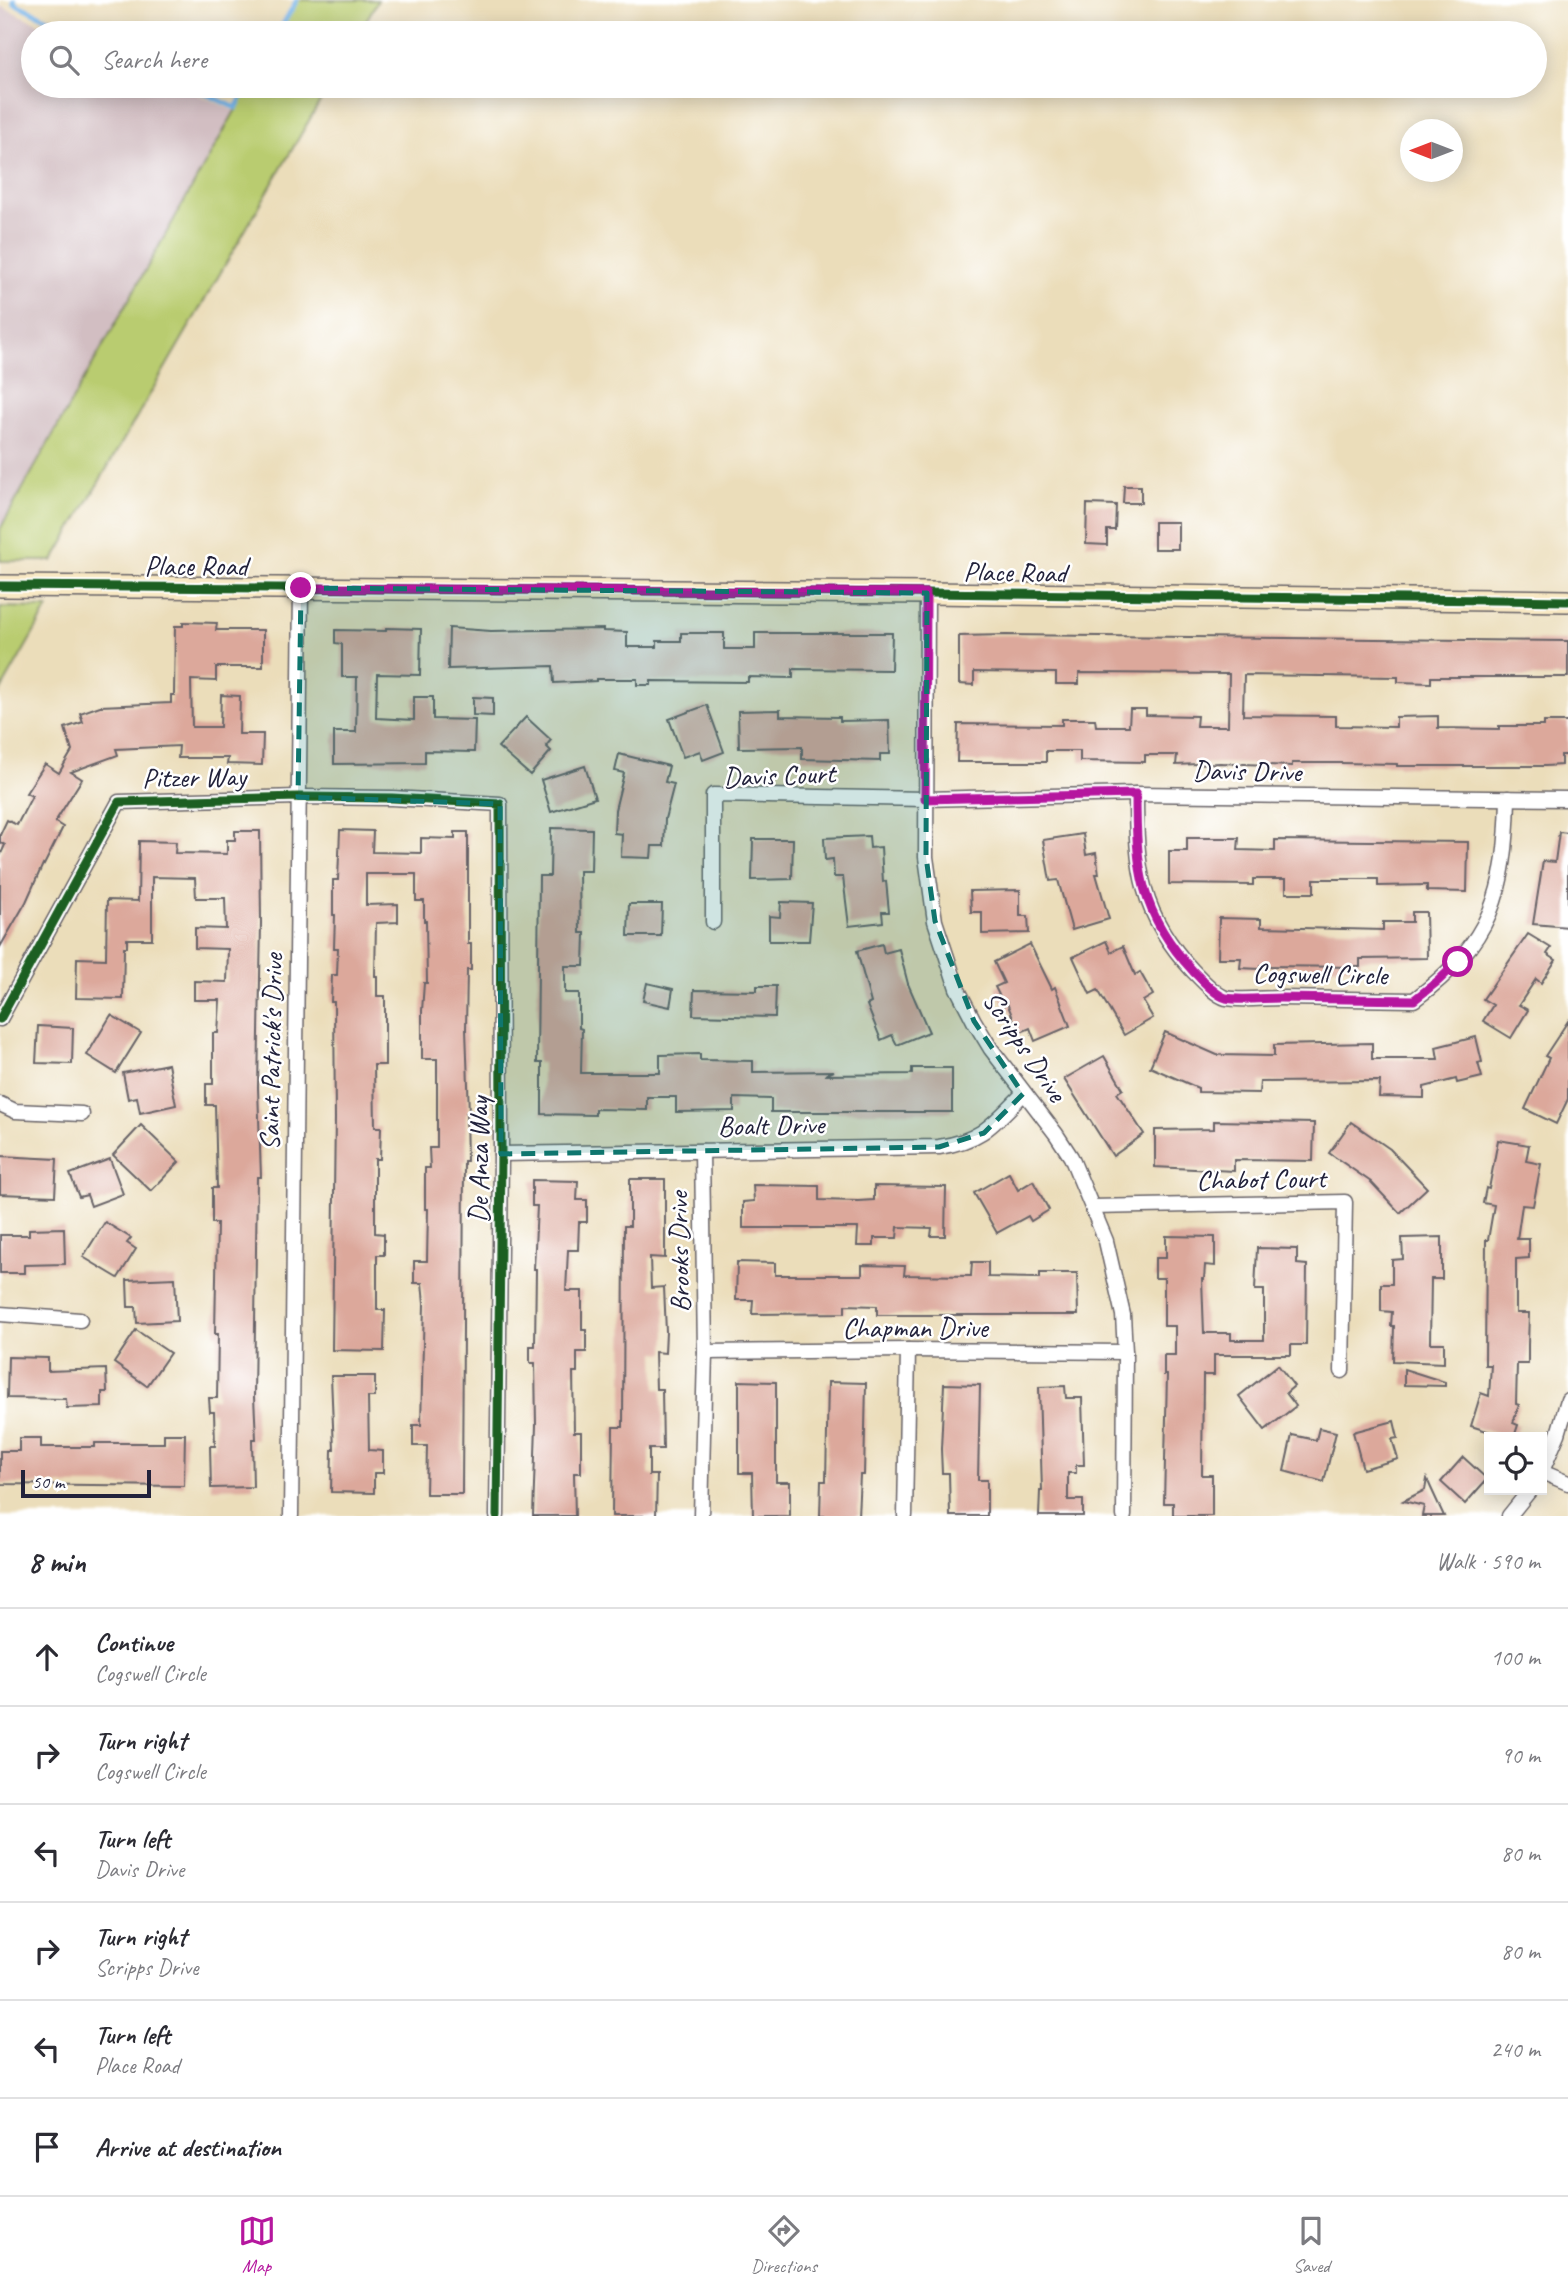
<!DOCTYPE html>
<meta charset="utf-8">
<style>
:root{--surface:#fff;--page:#f2f2f3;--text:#2b2b33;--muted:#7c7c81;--line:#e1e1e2;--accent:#b5179e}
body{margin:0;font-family:Caveat,sans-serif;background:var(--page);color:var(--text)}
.controls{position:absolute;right:21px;bottom:21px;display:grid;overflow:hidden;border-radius:0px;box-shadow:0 4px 18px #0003}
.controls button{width:63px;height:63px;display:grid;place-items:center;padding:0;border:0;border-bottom:2px solid var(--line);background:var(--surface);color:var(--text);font:35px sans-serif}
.compass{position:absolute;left:1400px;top:119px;width:63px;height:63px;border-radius:50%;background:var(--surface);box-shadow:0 4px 18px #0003;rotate:270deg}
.scale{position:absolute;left:21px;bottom:18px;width:130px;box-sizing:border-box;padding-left:7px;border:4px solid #22223b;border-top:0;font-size:19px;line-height:24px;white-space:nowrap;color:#22223b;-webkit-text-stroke:5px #fff;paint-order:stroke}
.stop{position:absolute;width:21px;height:21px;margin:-16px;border:5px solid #b5179e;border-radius:50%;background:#fff}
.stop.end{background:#b5179e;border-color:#fff;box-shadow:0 2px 7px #0008}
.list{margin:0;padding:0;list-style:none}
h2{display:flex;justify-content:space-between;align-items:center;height:91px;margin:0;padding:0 28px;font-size:30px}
h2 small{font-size:23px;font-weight:400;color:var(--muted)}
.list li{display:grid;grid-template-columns:46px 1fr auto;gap:21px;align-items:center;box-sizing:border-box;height:98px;padding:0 28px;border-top:2px solid var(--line)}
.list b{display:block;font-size:26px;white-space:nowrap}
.list p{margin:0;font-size:23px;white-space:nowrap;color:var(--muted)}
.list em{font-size:23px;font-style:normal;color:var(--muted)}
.icon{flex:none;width:38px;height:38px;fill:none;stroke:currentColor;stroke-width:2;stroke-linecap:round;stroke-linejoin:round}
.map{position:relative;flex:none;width:1568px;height:1516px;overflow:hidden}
.search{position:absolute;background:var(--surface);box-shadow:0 4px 18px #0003;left:21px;right:21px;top:21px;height:77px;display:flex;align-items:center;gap:18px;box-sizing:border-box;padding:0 24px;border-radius:38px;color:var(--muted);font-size:26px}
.sheet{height:679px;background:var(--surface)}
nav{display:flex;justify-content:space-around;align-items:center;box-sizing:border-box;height:98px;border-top:2px solid var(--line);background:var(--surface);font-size:19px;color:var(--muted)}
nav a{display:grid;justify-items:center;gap:4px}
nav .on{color:var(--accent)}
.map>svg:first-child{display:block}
.industrial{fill:#d2bec2}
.green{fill:#b9cc6f;stroke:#6e7755;stroke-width:2}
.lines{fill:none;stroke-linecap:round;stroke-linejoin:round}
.stream{stroke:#77b6eb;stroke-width:5}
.building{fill:#dca89b}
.street-casing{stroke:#686367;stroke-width:17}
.secondary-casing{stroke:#686367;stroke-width:24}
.street{stroke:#fff;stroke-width:14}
.secondary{stroke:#f8e8c3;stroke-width:21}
.cycleway-casing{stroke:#fff;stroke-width:13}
.cycleway{stroke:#1b5e20;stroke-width:9}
.route{stroke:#b5179e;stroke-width:9}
.marked{fill:#0f766e;fill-opacity:0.2;stroke:#0f766e;stroke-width:5;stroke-dasharray:14 9;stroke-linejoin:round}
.labels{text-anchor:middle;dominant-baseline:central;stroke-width:5;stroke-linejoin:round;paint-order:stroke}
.street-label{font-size:28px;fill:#22223b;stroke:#fff}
</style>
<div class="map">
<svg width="1568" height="1516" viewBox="0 0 1568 1516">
<rect width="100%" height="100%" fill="#fff"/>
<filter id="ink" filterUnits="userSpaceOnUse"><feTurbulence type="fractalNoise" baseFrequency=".0143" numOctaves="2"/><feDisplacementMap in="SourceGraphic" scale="14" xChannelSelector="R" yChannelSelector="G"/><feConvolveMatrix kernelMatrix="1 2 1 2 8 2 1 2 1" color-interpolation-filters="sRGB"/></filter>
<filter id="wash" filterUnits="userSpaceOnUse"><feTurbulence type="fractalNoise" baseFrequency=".00686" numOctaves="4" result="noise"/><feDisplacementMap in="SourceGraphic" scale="28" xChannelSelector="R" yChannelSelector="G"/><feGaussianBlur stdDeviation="1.57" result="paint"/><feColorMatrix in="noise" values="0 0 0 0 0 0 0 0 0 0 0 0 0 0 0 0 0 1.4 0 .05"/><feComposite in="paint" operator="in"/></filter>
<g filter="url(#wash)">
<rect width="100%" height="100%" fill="#ebddba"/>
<polygon class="industrial" points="0,6 60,33 33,33 33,86 178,86 235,111 0,529"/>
<g class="green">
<polygon points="297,0 378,0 359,33 279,33"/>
<polygon points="249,86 329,86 53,561 0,561 0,529"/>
<polygon points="0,607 48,608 0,692"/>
</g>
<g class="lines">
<g class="stream">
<polyline points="14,0 14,3 78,33"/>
<polyline points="278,33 297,0"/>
<polyline points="189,86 236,108 248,86"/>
</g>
</g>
<g id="blocks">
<g class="building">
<polygon points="1124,486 1141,486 1141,503 1123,503"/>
<polygon points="1087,504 1116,505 1115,530 1107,530 1107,545 1086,544"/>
<rect x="1154" y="522" width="24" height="27"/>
<polygon points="183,622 217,623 216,630 263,630 263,667 216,667 216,681 191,680 192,727 220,727 221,695 240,696 239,734 263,734 262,765 227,764 228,758 178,758 179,746 116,749 118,755 71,772 82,779 55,822 63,827 44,865 43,864 26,902 0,947 0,856 5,845 0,842 0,835 7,820 17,825 32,796 26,793 45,764 59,773 72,751 65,728 83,722 80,713 100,706 171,703 171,695 174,695 175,626 183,626"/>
<polygon points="386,628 421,629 420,675 377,674 376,718 414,720 414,697 433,697 433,719 475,720 474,752 425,751 425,763 334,764 334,732 356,732 357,677 342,677 342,644 335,643 335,630 386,631"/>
<polygon points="449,628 491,631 603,629 603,631 627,632 627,647 657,647 657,641 681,641 681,633 724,633 724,649 755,649 755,633 892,633 891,670 793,669 793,678 748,677 748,682 651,681 651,685 637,685 637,679 596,679 596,681 554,683 553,666 448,669"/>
<polygon points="1006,635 1568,641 1568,677 1431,677 1431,683 1398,682 1398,677 1244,675 1243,715 1336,716 1336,726 1396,727 1396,717 1438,716 1438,728 1499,729 1499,726 1544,726 1544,722 1568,722 1568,755 1561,755 1561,765 1545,766 1397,766 1397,764 1341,763 1292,763 1292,766 1220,763 1176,765 1177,755 1145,755 1145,762 1080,761 1080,751 1046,751 1046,762 957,762 958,724 1062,725 1062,719 1095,719 1096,726 1129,726 1130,709 1146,709 1146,715 1197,716 1196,726 1228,726 1229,674 1079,673 1079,684 1056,684 1056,673 974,672 974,685 959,684 959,636"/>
<polygon points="473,697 493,698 493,716 473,715"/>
<polygon points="707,705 724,752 703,760 700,751 683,757 669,719"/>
<polygon points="780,710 780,716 840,717 840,721 889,720 890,754 880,754 880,761 802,759 802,747 739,748 738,711"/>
<polygon points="526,717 551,740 546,746 551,751 530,775 498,747"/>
<polygon points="619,754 669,766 665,782 674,784 665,819 664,846 652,846 651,858 621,857 622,834 614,833 615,810 624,773 615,771"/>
<polygon points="585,766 595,798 551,812 541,780"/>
<polygon points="551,828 592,829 591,871 579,871 580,933 585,933 584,966 565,966 565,993 579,993 579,1028 582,1029 581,1073 660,1073 660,1055 700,1054 700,1060 753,1061 753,1072 834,1071 825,1075 912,1074 912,1068 952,1068 952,1112 771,1112 771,1099 734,1098 734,1111 676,1112 676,1097 647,1097 647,1110 595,1109 595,1115 542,1114 542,1063 537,1063 539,876 550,876"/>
<polygon points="340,830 373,831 372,852 421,853 421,838 455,839 455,832 468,832 468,944 471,944 471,970 467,970 466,1029 469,1113 466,1113 467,1161 464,1161 462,1494 426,1494 427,1446 413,1446 413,1425 421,1425 424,1303 422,1283 414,1283 414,1261 427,1261 428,1209 425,1209 425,1168 430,1168 429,1148 437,1148 437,1059 422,1059 422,1011 424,983 427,983 426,921 424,921 424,901 416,901 416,874 366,874 366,905 398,904 398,922 376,923 375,976 377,976 377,996 385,996 385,1065 374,1065 375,1127 381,1127 380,1159 375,1159 375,1233 384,1234 384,1255 377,1255 377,1310 385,1310 384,1351 332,1350 335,1118 334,1002 331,1002 332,975 337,975 338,948 334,948 335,915 333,915 333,880 338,880"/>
<polygon points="235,831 260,831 261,923 258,1088 261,1177 257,1177 254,1397 256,1439 252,1439 253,1487 211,1488 210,1446 215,1446 214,1412 210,1412 209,1398 217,1398 218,1334 215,1334 217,1223 212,1223 212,1188 217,1188 215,1105 206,1105 206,1084 213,1084 213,1033 218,1033 220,1000 194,1000 194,981 227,982 228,949 195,948 195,928 226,929 225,898 196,898 195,878 152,877 152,939 127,939 127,947 124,947 123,999 76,998 77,958 106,959 107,900 138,901 139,841 176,842 175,853 227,854 227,840 235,840"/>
<polygon points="1559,832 1568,833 1568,927 1533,924 1543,861 1555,862"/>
<polygon points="1083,834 1086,855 1096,853 1099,874 1096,874 1109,919 1072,930 1058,880 1050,881 1043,840"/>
<polygon points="869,836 870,848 881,847 883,882 886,881 889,912 882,912 883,922 849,926 843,877 834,877 833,859 825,860 824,838"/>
<polygon points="1187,838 1239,838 1238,850 1275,851 1275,840 1468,842 1467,892 1427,891 1427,885 1378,886 1378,879 1314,879 1314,893 1286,893 1286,879 1253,879 1253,885 1169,884 1169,851 1187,851"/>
<polygon points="753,839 793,839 792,879 752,880"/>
<polygon points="1020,890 1020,916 1028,916 1029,933 982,934 982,912 971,912 970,891"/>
<polygon points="781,902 812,903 809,941 769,941 769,916 780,917"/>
<polygon points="629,904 662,904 661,936 628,936"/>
<polygon points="1412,912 1426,912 1427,958 1360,959 1360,967 1260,966 1260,969 1240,968 1241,958 1218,958 1219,918 1261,919 1261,927 1383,930 1383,922 1412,922"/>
<polygon points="1528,934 1551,948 1547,954 1556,960 1541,983 1536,979 1519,1005 1528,1010 1511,1038 1483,1021 1493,1005 1483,999"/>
<polygon points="1106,941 1111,952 1123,946 1135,975 1140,972 1153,995 1143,1001 1153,1018 1124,1035 1098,990 1090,994 1073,957"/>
<polygon points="882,944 884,953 899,949 908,984 929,1032 897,1045 892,1035 881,1040 867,1005 871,1003 857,951"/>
<polygon points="1030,944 1052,989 1055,987 1070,1026 1035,1041 1030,1028 1019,1033 1007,1003 1004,1005 995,987 1004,983 994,962"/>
<polygon points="647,983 673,989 670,1007 643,1001"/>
<polygon points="757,986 776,986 775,1017 693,1015 694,990 757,991"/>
<polygon points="111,1015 141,1033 116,1073 87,1055"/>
<polygon points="1568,1021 1568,1099 1556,1124 1525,1109 1549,1058 1545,1056"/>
<polygon points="38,1026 73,1028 72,1064 36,1063"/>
<polygon points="1165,1032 1217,1055 1274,1056 1274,1045 1372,1043 1372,1059 1438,1059 1436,1047 1476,1037 1482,1062 1478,1063 1482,1077 1457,1083 1456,1079 1424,1087 1424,1098 1379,1097 1380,1081 1260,1082 1259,1093 1198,1092 1198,1088 1150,1067"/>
<polygon points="1104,1056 1123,1089 1117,1093 1144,1134 1113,1156 1064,1079"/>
<polygon points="168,1064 176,1105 140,1113 137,1097 128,1099 123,1073"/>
<polygon points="1214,1121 1314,1123 1313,1161 1234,1160 1234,1171 1155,1167 1155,1130 1214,1129"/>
<polygon points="1351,1122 1390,1149 1427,1188 1400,1213 1371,1182 1329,1153"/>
<polygon points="141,1125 179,1162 151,1191 113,1155"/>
<polygon points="1498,1140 1529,1145 1526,1161 1541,1164 1533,1206 1522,1205 1517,1239 1529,1239 1529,1258 1516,1259 1516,1313 1529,1313 1528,1345 1528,1364 1517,1364 1516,1404 1519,1405 1513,1423 1518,1425 1514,1437 1506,1437 1471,1426 1481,1393 1489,1396 1491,1365 1485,1365 1486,1240 1488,1240 1494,1205 1483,1203 1486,1188 1489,1189"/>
<polygon points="0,1156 57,1159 55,1196 0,1194"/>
<polygon points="110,1159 123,1194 91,1206 87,1195 79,1197 70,1174"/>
<polygon points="1009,1173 1018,1190 1033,1181 1049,1210 1031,1221 1028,1216 997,1233 974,1193"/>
<polygon points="630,1179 665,1179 665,1258 650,1257 651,1288 664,1287 666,1332 665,1353 655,1352 656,1389 662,1389 663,1449 649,1449 649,1475 657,1475 656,1516 612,1516 613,1427 623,1427 624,1226 630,1226"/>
<polygon points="532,1180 578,1181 577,1200 587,1200 587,1222 579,1222 578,1250 568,1250 566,1291 582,1291 582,1330 586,1330 586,1352 577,1352 577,1372 573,1372 574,1432 581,1432 581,1473 574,1473 575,1516 533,1516 536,1425 535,1363 530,1363 530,1346 535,1346 536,1269 534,1269 537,1206 532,1206"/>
<polygon points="753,1185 819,1186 819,1200 858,1201 874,1200 874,1186 946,1187 945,1236 931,1236 932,1228 898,1227 897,1238 874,1238 874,1246 857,1246 858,1228 743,1228 743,1202 754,1201"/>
<polygon points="105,1222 131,1238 127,1243 136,1249 118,1278 83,1257"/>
<polygon points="64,1228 65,1264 24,1265 24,1273 0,1273 0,1235 29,1235 29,1229"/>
<polygon points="1166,1236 1215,1237 1215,1266 1205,1265 1204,1279 1202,1279 1204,1333 1231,1333 1231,1340 1264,1340 1264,1290 1255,1290 1257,1248 1297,1249 1297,1264 1307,1265 1306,1345 1291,1345 1291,1355 1214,1355 1214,1375 1203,1375 1202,1475 1212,1475 1212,1516 1173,1516 1173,1503 1164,1503 1167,1375 1164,1375 1164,1355 1175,1355 1175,1326 1164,1326 1164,1278 1155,1278 1155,1258 1166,1258"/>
<polygon points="1442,1237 1442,1279 1431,1279 1430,1343 1444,1343 1444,1363 1393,1361 1394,1326 1391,1326 1392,1312 1381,1311 1381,1284 1392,1284 1392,1260 1403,1259 1402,1238"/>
<polygon points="737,1262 775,1263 775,1275 862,1275 862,1265 905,1266 904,1275 971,1276 972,1262 988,1262 988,1277 1040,1278 1040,1273 1077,1273 1078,1315 877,1315 877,1306 845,1305 845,1313 752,1314 753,1300 736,1300"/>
<polygon points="175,1278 177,1321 137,1323 136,1307 128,1307 127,1280"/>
<polygon points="136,1330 170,1353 147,1386 114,1363"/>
<polygon points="8,1357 48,1358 48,1371 106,1369 107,1392 102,1392 102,1407 67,1408 66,1399 7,1398"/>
<polygon points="1278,1365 1294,1386 1286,1393 1296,1406 1265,1430 1239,1396"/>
<polygon points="1404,1369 1445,1382 1445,1386 1404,1385"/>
<polygon points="331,1376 375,1376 375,1397 368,1397 369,1450 383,1451 383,1473 374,1473 374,1493 331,1492 332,1450 334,1450"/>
<polygon points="739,1381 776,1382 776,1482 790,1482 790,1516 753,1516 752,1473 739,1473"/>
<polygon points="828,1382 866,1383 864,1475 860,1475 858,1516 820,1516 821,1481 826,1481"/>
<polygon points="944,1384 980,1385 978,1480 987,1480 987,1516 950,1516 949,1473 942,1473 941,1449"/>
<polygon points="1065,1386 1066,1398 1082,1398 1084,1465 1076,1465 1076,1473 1068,1473 1068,1500 1083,1500 1083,1516 1039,1516 1040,1491 1042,1491 1039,1387"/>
<polygon points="1394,1421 1398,1438 1392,1439 1398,1459 1363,1469 1353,1432"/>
<polygon points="1319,1428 1336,1432 1324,1482 1284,1471 1292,1435 1316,1440"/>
<polygon points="164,1434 185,1434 184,1486 0,1484 0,1451 19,1451 19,1438 41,1438 41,1447 95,1447 95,1443 164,1443"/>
<polygon points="1463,1457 1487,1479 1465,1504 1441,1482"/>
<polygon points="1427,1479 1431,1488 1444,1516 1422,1516 1424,1506 1403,1501 1425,1490"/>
</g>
</g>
</g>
<g filter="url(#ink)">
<use href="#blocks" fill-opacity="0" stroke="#686367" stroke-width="2"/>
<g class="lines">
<defs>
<g id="street">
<polyline points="927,593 926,857 935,921 957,988 974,1021 991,1049 1056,1134 1071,1157 1106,1241 1123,1315 1125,1352 1124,1516"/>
<path d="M1136,794C1136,869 1140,914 1193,971C1201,979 1215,995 1226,998C1240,1001 1265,998 1280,998C1324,999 1369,999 1414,1000C1492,942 1506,893 1508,798"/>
<polyline points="713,922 713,795 925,799 1136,794 1568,799"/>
<polyline points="0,1019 119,802 298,797 392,798 500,804 501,1154 497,1516"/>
<polyline points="0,1104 15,1111 82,1114"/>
<path d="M501,1154L939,1147C983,1140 993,1124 1023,1094"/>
<polyline points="1092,1207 1345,1202 1342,1371"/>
<polyline points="0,1314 80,1320"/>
<polyline points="705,1352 908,1350 1125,1352"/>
<polyline points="1542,1471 1558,1434 1568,1400"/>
<polyline points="1542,1472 1568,1483"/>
<polyline points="291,1516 301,588"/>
<polyline points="701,1516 705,1352 702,1151"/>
<polyline points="905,1516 908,1350"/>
<polyline points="1509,1516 1530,1490"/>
</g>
<polyline id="secondary" points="0,586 927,593 1568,601"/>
</defs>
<use href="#street" class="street-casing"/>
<use href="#secondary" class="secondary-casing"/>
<use href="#street" class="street"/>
<use href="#secondary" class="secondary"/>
<defs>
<g id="cycleway">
<polyline points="0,586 927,593 1568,601"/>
<polyline points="0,1019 119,802 298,797 392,798 500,804 501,1154 497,1516"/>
</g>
</defs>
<use href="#cycleway" class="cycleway-casing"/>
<use href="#cycleway" class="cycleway"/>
</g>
</g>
<g class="lines" filter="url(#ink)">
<path class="route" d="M301,588L926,593L925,799L1136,794C1136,869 1140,914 1193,971C1201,979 1215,995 1226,998C1240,1001 1265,998 1280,998C1324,999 1369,999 1414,1000L1438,981L1458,962"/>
</g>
<path class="marked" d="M301,588L927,593L926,857L935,921L974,1021L1023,1094L984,1133L939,1147L501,1154L500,804L298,797Z"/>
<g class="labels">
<g class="street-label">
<text x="196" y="565">Place Road</text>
<text transform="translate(1015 572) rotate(1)">Place Road</text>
<text transform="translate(1247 771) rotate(1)">Davis Drive</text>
<text transform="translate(779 775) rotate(-2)">Davis Court</text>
<text transform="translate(194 777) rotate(-1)">Pitzer Way</text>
<text transform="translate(1320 974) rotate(1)">Cogswell Circle</text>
<text transform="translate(1025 1046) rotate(56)">Scripps Drive</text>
<text transform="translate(271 1052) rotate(-89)">Saint Patrick's Drive</text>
<text transform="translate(771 1125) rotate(-1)">Boalt Drive</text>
<text transform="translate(478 1160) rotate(-90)">De Anza Way</text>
<text transform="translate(1261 1179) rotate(-1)">Chabot Court</text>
<text transform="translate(679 1252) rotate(-91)">Brooks Drive</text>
<text x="915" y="1327">Chapman Drive</text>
</g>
</g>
</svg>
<div class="controls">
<button><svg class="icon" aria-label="locate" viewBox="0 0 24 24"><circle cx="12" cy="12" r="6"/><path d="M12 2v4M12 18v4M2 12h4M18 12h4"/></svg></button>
</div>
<svg class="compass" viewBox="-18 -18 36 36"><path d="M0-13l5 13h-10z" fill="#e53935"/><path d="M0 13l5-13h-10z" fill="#7c7c81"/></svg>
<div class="scale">50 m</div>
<div class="stop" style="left:1458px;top:962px"></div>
<div class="stop end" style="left:301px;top:588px"></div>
<div class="search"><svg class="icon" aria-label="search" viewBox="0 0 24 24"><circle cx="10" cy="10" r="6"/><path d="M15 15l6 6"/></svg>Search here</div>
</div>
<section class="sheet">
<h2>8 min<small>Walk · 590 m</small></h2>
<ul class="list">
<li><svg class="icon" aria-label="ahead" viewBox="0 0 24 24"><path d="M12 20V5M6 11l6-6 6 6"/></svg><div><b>Continue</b><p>Cogswell Circle</p></div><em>100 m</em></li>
<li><svg class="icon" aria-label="right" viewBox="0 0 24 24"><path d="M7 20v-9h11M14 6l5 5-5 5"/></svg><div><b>Turn right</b><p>Cogswell Circle</p></div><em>90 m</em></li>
<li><svg class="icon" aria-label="left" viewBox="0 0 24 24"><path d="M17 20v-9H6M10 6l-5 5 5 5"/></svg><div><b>Turn left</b><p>Davis Drive</p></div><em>80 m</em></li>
<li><svg class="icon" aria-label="right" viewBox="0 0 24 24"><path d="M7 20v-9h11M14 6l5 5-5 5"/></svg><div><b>Turn right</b><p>Scripps Drive</p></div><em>80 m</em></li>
<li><svg class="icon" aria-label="left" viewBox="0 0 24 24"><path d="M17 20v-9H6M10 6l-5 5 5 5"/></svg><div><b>Turn left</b><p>Place Road</p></div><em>240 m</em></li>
<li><svg class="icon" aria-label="arrive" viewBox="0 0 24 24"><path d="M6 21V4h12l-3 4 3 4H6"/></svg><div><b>Arrive at destination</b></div></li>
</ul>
</section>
<nav>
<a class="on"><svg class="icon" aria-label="map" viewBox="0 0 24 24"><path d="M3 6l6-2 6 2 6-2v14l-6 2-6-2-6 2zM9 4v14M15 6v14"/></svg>Map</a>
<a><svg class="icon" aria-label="directions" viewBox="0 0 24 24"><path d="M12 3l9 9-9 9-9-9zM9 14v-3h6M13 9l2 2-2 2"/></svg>Directions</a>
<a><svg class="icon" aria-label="saved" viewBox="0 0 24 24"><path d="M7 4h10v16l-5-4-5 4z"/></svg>Saved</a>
</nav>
